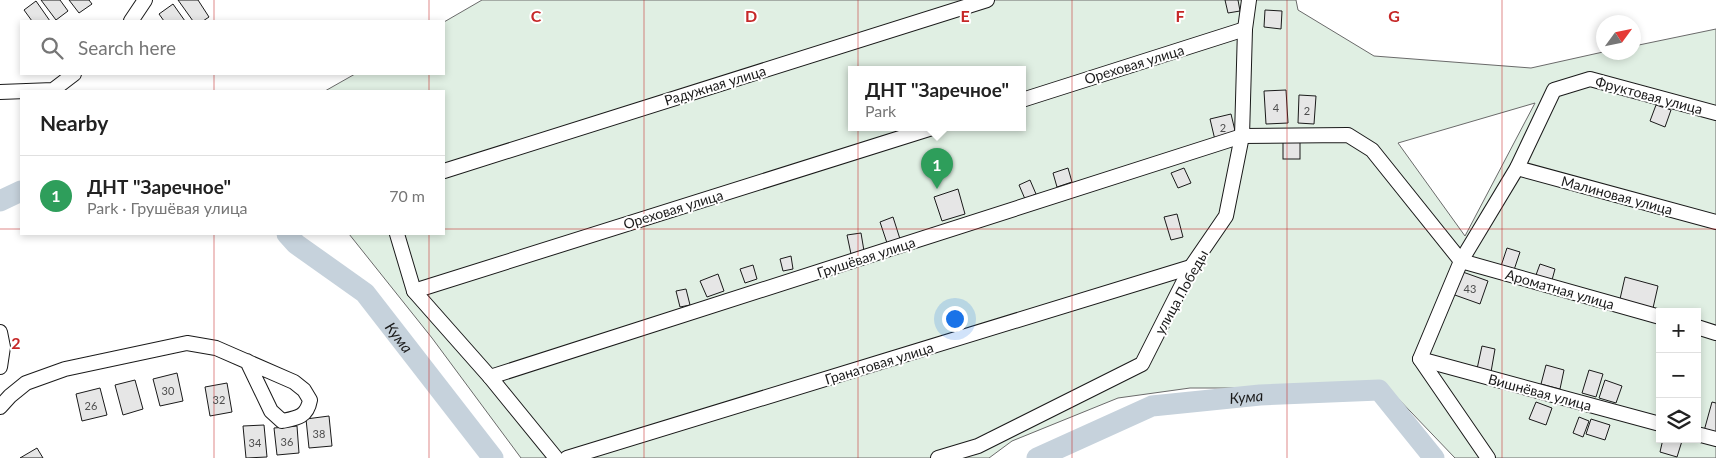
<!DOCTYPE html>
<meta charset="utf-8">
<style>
:root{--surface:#fff;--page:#f2f2f2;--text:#222;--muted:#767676;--line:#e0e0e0;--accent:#c62828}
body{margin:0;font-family:Lato,sans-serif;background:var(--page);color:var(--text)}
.controls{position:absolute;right:15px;bottom:15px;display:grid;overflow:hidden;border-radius:0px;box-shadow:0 2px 8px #0003}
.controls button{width:45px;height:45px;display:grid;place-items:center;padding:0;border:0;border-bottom:1px solid var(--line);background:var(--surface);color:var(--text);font:25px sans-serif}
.compass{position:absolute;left:1596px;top:15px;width:45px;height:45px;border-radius:50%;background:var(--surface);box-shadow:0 2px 8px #0003;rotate:57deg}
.you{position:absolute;left:954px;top:318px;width:18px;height:18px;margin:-12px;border:4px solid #fff;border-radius:50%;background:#1a73e8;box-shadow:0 0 0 8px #1a73e833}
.badge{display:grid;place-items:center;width:32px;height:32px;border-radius:50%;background:var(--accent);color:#fff;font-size:16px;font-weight:700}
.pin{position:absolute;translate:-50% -41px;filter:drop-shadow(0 1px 2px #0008)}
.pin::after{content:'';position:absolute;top:26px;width:18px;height:15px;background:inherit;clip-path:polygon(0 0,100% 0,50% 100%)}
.popup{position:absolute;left:848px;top:66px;width:178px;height:65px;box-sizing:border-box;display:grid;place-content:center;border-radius:0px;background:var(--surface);filter:drop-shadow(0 1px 4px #0005);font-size:16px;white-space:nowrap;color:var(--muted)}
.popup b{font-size:19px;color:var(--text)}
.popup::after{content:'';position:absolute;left:50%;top:100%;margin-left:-10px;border:10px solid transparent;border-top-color:var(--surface)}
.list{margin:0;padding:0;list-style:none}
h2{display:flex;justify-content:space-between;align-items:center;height:65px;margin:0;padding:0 20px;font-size:21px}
h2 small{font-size:16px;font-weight:400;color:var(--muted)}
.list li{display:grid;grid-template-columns:32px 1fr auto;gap:15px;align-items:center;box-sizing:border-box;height:80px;padding:0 20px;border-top:1px solid var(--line)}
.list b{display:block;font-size:19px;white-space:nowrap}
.list p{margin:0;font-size:16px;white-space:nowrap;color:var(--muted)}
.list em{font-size:16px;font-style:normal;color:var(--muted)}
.icon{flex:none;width:28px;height:28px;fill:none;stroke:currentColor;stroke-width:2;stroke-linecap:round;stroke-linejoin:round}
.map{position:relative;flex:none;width:1716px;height:458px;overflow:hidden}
.search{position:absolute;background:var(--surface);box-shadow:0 2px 8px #0003;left:20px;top:20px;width:425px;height:55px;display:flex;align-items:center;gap:12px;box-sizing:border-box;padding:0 18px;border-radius:0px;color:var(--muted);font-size:19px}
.panel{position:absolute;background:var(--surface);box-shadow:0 2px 8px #0003;left:20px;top:90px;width:425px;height:145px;border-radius:0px}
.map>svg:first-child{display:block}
.green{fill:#e0efe3;stroke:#6a6a6a;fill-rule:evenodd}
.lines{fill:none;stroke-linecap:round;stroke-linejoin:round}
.river{stroke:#c6d2dc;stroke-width:21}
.building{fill:#e6e6e6;stroke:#1a1a1a}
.minor-casing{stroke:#1a1a1a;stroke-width:16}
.minor{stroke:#fff;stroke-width:14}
.grid{fill:none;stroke:#c62828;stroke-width:1;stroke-opacity:0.55}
.labels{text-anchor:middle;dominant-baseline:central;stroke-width:4;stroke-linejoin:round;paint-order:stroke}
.number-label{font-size:11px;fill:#4d4d4d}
.street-label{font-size:14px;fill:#1a1a1a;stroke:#fff}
.water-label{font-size:15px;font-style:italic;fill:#1a1a1a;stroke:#fff}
.grid-label{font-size:16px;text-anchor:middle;font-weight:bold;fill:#c62828;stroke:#fff;stroke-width:4;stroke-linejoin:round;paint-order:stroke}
</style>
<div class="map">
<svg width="1716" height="458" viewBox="0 0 1716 458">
<rect width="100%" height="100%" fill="#fff"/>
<path class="green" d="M482,0H1296L1298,10L1374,56L1531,68L1603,52H1634V46L1716,29V458H1455L1388,388H1190L1118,398L1012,441L989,458H521L432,338L349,234H444V91H325L355,74H444V22ZM852,70H1022V128H852ZM1535,103L1465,236L1398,143ZM1660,312H1697V439H1660Z"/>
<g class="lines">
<g class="river">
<polyline points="0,201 21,191"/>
<path id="s1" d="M287,234L296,244L365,293L493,458"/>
<path id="s2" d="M1037,458L1152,406L1260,395L1379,390L1434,458"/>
</g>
</g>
<g class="building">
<polygon points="41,0 60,0 68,11 56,20"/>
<polygon points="69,0 89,0 92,4 79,13"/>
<polygon points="178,0 198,0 209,17 203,21 193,21"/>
<polygon points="1225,0 1238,0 1240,11 1228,13"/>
<polygon points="36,1 50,21 32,21 24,10"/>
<polygon points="173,4 185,21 164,21 159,14"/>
<polygon points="1265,10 1282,11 1281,29 1264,27"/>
<polygon points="1286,90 1288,123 1266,124 1264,91"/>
<polygon points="1299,95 1316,96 1314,124 1298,123"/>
<polygon points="1656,105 1671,110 1665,127 1650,121"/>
<polygon points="1231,114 1236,135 1215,140 1210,119"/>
<rect x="1283" y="141" width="17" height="18"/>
<polygon points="1068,168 1072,182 1057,187 1053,173"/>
<polygon points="1184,168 1191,183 1178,188 1171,173"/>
<polygon points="1030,180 1036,194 1025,199 1019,185"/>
<polygon points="958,189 965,214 942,221 934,197"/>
<polygon points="1177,214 1183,237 1171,240 1164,217"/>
<polygon points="893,217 900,239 887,243 880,222"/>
<polygon points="861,233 864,251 851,254 847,235"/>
<polygon points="1507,248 1520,252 1514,270 1501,266"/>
<polygon points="791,256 793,269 783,271 780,259"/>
<polygon points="1540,264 1555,269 1552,280 1536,275"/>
<polygon points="753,265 757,279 745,283 740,269"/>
<polygon points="1460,271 1488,281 1480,304 1452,294"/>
<polygon points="718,274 724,291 707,297 700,281"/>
<polygon points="1625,277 1658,286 1653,308 1620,299"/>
<polygon points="686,289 690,305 680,307 676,291"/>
<polygon points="1482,346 1495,349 1491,372 1477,369"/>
<polygon points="1546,365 1564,370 1560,389 1541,384"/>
<polygon points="1589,370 1603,374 1596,397 1582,393"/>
<polygon points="177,373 183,401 160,406 153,379"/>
<polygon points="135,380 143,409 123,415 115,385"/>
<polygon points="1605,380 1622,386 1616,403 1599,398"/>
<polygon points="227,383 232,412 210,416 205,387"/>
<polygon points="100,388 107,415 82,421 76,394"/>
<polygon points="1536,402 1552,408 1546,425 1529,419"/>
<polygon points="1712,402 1716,403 1716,434 1704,431"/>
<polygon points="329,416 332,446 309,448 306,419"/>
<polygon points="1579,417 1589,421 1583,437 1573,433"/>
<polygon points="1591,419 1610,425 1605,440 1586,434"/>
<polygon points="264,425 267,457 246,458 243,426"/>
<polygon points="297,426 299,453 277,455 274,428"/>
<polygon points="1663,439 1675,439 1682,441 1677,457 1660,452"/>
<polygon points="37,448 43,458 20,458"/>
</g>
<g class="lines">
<defs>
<g id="minor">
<polyline points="131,21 145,0"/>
<polyline points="0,92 53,90 74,74"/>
<polyline points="1022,100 1245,29"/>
<polyline points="1517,168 1716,222"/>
<polyline points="444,171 987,0"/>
<polyline points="397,234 414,291 490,377 556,458"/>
<polyline points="414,291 932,128"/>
<polyline points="1697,327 1716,333"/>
<polyline points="0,332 3,347 0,367"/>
<polyline points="1420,359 1660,424"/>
<polyline points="490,377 1242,136 1348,135 1372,150 1461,261 1660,317"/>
<path d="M0,407L10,396L26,383L65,369L187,343L216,348L294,382L304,390L310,400C307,417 297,418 282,421L271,411L247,361"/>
<polyline points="1697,434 1716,439"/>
<polyline points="567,458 1191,267"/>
<polyline points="938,458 978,446 1142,364 1191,267 1226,216 1242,136 1245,29 1249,0"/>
<polyline points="1488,458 1420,359 1461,261 1517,168 1554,90 1590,79 1716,113"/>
</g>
</defs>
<use href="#minor" class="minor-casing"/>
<use href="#minor" class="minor"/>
</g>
<path class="grid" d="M214,0V21M429,0V21M644,0V458M858,0V458M1072,0V458M1287,0V458M1502,0V458M214,74V91M429,74V91M0,229H21M444,229H1716M214,234V458M429,234V458"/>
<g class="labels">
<g class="number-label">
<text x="1276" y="107">4</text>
<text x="1307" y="110">2</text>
<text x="1223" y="127">2</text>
<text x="1470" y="288">43</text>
<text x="168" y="390">30</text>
<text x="219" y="399">32</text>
<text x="91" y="405">26</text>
<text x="319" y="433">38</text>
<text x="287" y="441">36</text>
<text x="255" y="442">34</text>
</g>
<g class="street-label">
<text transform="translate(1134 64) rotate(-17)">Ореховая улица</text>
<text transform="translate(715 85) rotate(-17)">Радужная улица</text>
<text transform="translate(1649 95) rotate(15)">Фруктовая улица</text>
<text transform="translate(1617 195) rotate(15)">Малиновая улица</text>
<text transform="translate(673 209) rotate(-17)">Ореховая улица</text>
<text transform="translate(866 257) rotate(-18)">Грушёвая улица</text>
<text transform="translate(1560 289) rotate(16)">Ароматная улица</text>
<text transform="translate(1181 292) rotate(-61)">улица Победы</text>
<text transform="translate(879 363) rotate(-17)">Гранатовая улица</text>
<text transform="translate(1540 392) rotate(15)">Вишнёвая улица</text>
</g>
<g class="water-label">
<text stroke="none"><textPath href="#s1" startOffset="154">Кума</textPath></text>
<text stroke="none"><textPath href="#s2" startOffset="221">Кума</textPath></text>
</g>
</g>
<g class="grid-label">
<text x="536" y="22">C</text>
<text x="751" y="22">D</text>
<text x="965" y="22">E</text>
<text x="1180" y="22">F</text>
<text x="1394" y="22">G</text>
<text x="16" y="349">2</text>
</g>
</svg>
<div class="controls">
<button>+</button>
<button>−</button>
<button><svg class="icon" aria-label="layers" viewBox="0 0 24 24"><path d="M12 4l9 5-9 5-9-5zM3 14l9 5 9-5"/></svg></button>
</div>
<svg class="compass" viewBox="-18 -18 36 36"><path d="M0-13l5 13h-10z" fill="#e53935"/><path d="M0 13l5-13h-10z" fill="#767676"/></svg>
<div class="you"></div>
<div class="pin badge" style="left:937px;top:189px;background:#2e9e5b">1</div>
<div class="popup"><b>ДНТ &quot;Заречное&quot;</b>Park</div>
<div class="search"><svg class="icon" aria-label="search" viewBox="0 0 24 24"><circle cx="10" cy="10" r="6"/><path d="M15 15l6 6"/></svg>Search here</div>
<section class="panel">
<h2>Nearby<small></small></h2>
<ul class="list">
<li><span class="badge" style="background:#2e9e5b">1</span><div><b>ДНТ &quot;Заречное&quot;</b><p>Park · Грушёвая улица</p></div><em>70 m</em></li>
</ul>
</section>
</div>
